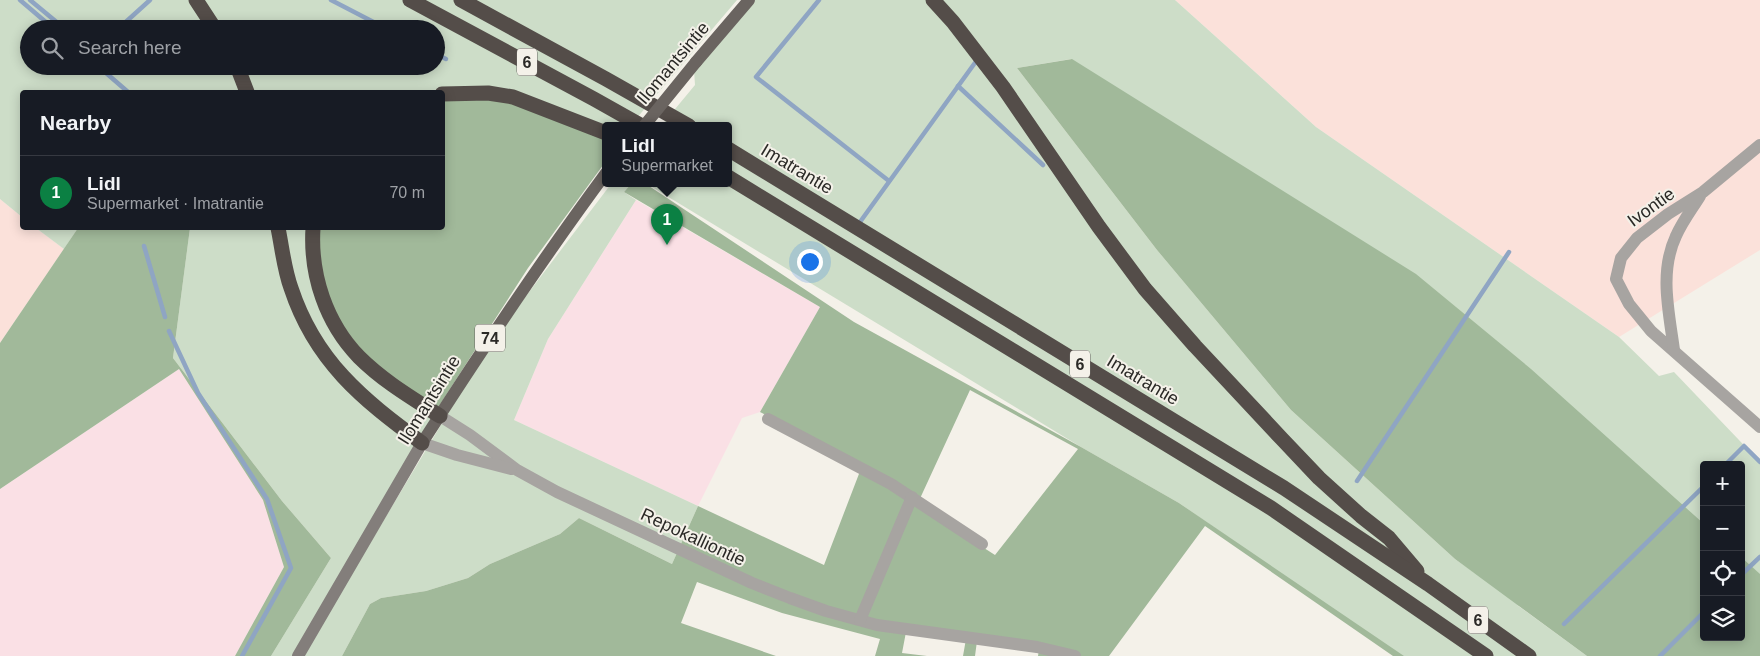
<!DOCTYPE html>
<meta charset="utf-8">
<style>
:root{--surface:#171b24;--page:#242831;--text:#f1f3f6;--muted:#9ea1a6;--line:#363941;--accent:#0b8043}
body{margin:0;font-family:Arial,sans-serif;background:var(--page);color:var(--text)}
.controls{position:absolute;right:15px;bottom:15px;display:grid;overflow:hidden;border-radius:5px;box-shadow:0 2px 12px #0003}
.controls button{width:45px;height:45px;display:grid;place-items:center;padding:0;border:0;border-bottom:1px solid var(--line);background:var(--surface);color:var(--text);font:25px sans-serif}
.you{position:absolute;left:809px;top:261px;width:18px;height:18px;margin:-12px;border:4px solid #fff;border-radius:50%;background:#1a73e8;box-shadow:0 0 0 8px #1a73e833}
.badge{display:grid;place-items:center;width:32px;height:32px;border-radius:50%;background:var(--accent);color:#fff;font-size:16px;font-weight:700}
.pin{position:absolute;translate:-50% -41px;filter:drop-shadow(0 1px 2px #0008)}
.pin::after{content:'';position:absolute;top:26px;width:18px;height:15px;background:inherit;clip-path:polygon(0 0,100% 0,50% 100%)}
.popup{position:absolute;left:602px;top:122px;width:130px;height:65px;box-sizing:border-box;display:grid;place-content:center;border-radius:5px;background:var(--surface);filter:drop-shadow(0 1px 4px #0005);font-size:16px;white-space:nowrap;color:var(--muted)}
.popup b{font-size:19px;color:var(--text)}
.popup::after{content:'';position:absolute;left:50%;top:100%;margin-left:-10px;border:10px solid transparent;border-top-color:var(--surface)}
.list{margin:0;padding:0;list-style:none}
h2{display:flex;justify-content:space-between;align-items:center;height:65px;margin:0;padding:0 20px;font-size:21px}
h2 small{font-size:16px;font-weight:400;color:var(--muted)}
.list li{display:grid;grid-template-columns:32px 1fr auto;gap:15px;align-items:center;box-sizing:border-box;height:75px;padding:0 20px;border-top:1px solid var(--line)}
.list b{display:block;font-size:19px;white-space:nowrap}
.list p{margin:0;font-size:16px;white-space:nowrap;color:var(--muted)}
.list em{font-size:16px;font-style:normal;color:var(--muted)}
.icon{flex:none;width:28px;height:28px;fill:none;stroke:currentColor;stroke-width:2;stroke-linecap:round;stroke-linejoin:round}
.map{position:relative;flex:none;width:1760px;height:656px;overflow:hidden}
.search{position:absolute;background:var(--surface);box-shadow:0 2px 12px #0003;left:20px;top:20px;width:425px;height:55px;display:flex;align-items:center;gap:12px;box-sizing:border-box;padding:0 18px;border-radius:28px;color:var(--muted);font-size:19px}
.panel{position:absolute;background:var(--surface);box-shadow:0 2px 12px #0003;left:20px;top:90px;width:425px;height:140px;border-radius:5px}
.map>svg:first-child{display:block}
.commercial{fill:#fae0e5}
.industrial{fill:#fbe1da}
.green{fill:#cdddc8;fill-rule:evenodd}
.forest{fill:#a1b99a;fill-rule:evenodd}
.lines{fill:none;stroke-linecap:round;stroke-linejoin:round}
.stream{stroke:#8fa5c3;stroke-width:4.5}
.minor{stroke:#a7a4a1;stroke-width:12}
.secondary{stroke:#837e7b;stroke-width:12}
.primary{stroke:#6a6460;stroke-width:12}
.motorway{stroke:#544d49;stroke-width:15}
.primary-bridge{stroke:#6a6460;stroke-width:12}
.labels{text-anchor:middle;dominant-baseline:central;stroke-width:4;stroke-linejoin:round;paint-order:stroke}
.shield{fill:#f4f1e9;stroke:#676560;stroke-width:1}
.shield-label{font-size:16px;font-weight:bold;fill:#2a2926}
.street-label{font-size:18px;fill:#2a2926;stroke:#f4f1e9}
</style>
<div class="map">
<svg width="1760" height="656" viewBox="0 0 1760 656">
<rect width="100%" height="100%" fill="#f4f1e9"/>
<g class="commercial">
<polygon points="636,200 820,307 760,412 742,418 698,506 514,420 548,339"/>
<polygon points="179,369 263,500 284,567 235,656 0,656 0,489"/>
</g>
<g class="industrial">
<polygon points="1175,0 1760,0 1760,250 1619,337 1316,127"/>
<polygon points="0,199 22,217 22,228 36,228 64,249 0,343"/>
</g>
<g class="green">
<path d="M0,0H737L630,126H606L462,89L428,92H22V217L0,199ZM29,29H436V66H29Z"/>
<path d="M755,0H1175L1316,127L1619,337L1659,376L1674,372L1760,462V599L1741,602V465H1704V634L1633,656L1517,605L1587,656H1400L1179,503L1081,447L647,184H728V126H661L695,85L694,70ZM1071,59L1476,574L1455,559L1291,410L1157,250L1017,68Z"/>
<polygon points="611,184 631,184 624,192 636,200 548,339 514,420 698,506 672,564 579,518 560,534 490,564 468,578 426,591 381,598 370,604 342,656 302,656 474,370 526,296"/>
<polygon points="36,228 78,228 64,249"/>
<polygon points="190,228 310,228 433,415 294,656 271,656 331,558 282,501 173,358"/>
</g>
<g class="forest">
<polygon points="1072,59 1416,274 1531,369 1704,524 1704,637 1741,637 1741,557 1760,574 1760,656 1587,656 1455,559 1291,410 1157,250 1017,68"/>
<path d="M465,97L514,103L606,136V161L528,268L437,409C425,402 412,395 401,387C372,366 340,328 327,296C320,279 317,245 318,228H442L443,99Z"/>
<path d="M631,184H646L854,322L1081,447L1179,503L1404,656H1393L1205,526L1109,656H1038L1039,650L977,641L975,656H963L966,639L906,632L902,653L927,656H875L880,639L782,613L697,582L681,623L776,656H342L370,604L381,598L426,591L468,578L490,564L560,534L579,518L672,564L698,506L824,565L862,466L760,412L820,307L624,192ZM970,390L1078,449L995,555L917,505Z"/>
<polygon points="78,228 190,228 173,358 282,501 331,558 271,656 235,656 284,567 263,500 179,369 0,489 0,343"/>
</g>
<g class="lines">
<g class="stream">
<polyline points="20,0 54,29"/>
<polyline points="30,0 65,29"/>
<polyline points="331,0 387,29"/>
<polyline points="819,0 756,77 889,181"/>
<polyline points="118,29 150,0"/>
<polyline points="436,54 446,59"/>
<polyline points="98,66 128,92"/>
<polyline points="958,86 1043,165"/>
<polyline points="860,222 977,60"/>
<polyline points="144,246 165,317"/>
<polyline points="169,331 198,393 267,499 291,568 242,656"/>
<polyline points="1725,465 1744,446 1760,462"/>
<polyline points="1357,481 1509,252"/>
<polyline points="1741,575 1760,557"/>
<polyline points="1564,624 1704,486"/>
<polyline points="1660,656 1704,612"/>
</g>
<g class="minor">
<polyline points="1760,145 1703,192 1668,214 1637,238 1621,258 1616,279 1629,304 1651,331 1760,427"/>
<path d="M1674,350C1669,312 1659,272 1676,236C1682,222 1692,209 1700,196"/>
<polyline points="440,416 470,435 517,470 557,492 752,583 790,598 826,611 877,625 1037,647 1075,656"/>
<polyline points="768,419 891,484 982,544"/>
<polyline points="422,443 457,455 511,469"/>
<polyline points="860,620 912,497"/>
</g>
<polyline class="secondary" points="298,656 422,443"/>
<g class="primary">
<polyline points="696,62 749,0"/>
<path d="M422,443C481,351 541,261 606,173"/>
</g>
<g class="motorway">
<polyline points="196,0 215,29"/>
<polyline points="410,0 594,99 642,126"/>
<polyline points="461,0 606,79 689,126"/>
<polyline points="933,0 953,22 1003,87 1099,227 1145,289 1195,346 1282,439 1319,478 1361,516 1389,538 1417,571"/>
<polyline points="237,66 247,92"/>
<polyline points="442,94 488,93 513,97 606,133"/>
<polyline points="728,149 1284,488 1428,584 1529,656"/>
<polyline points="728,177 1271,508 1486,656"/>
<path d="M278,228C282,247 284,269 291,288C315,361 362,399 422,443"/>
<path d="M313,228C310,275 326,323 359,357C383,381 412,398 440,416"/>
</g>
<polyline class="primary-bridge" points="644,126 696,62"/>
</g>
<g class="labels">
<g class="shield">
<rect x="517" y="48.5" width="20" height="27" rx="4"/>
<rect x="475" y="324.5" width="30" height="27" rx="4"/>
<rect x="1070" y="350.5" width="20" height="27" rx="4"/>
<rect x="1468" y="606.5" width="20" height="27" rx="4"/>
</g>
<g class="shield-label">
<text x="527" y="62">6</text>
<text x="490" y="338">74</text>
<text x="1080" y="364">6</text>
<text x="1478" y="620">6</text>
</g>
<g class="street-label">
<text transform="translate(673 63) rotate(-50)">Ilomantsintie</text>
<text transform="translate(797 169) rotate(31)">Imatrantie</text>
<text transform="translate(1651 207) rotate(-36)">Ivontie</text>
<text transform="translate(1143 380) rotate(31)">Imatrantie</text>
<text transform="translate(429 400) rotate(-58)">Ilomantsintie</text>
<text transform="translate(693 537) rotate(25)">Repokalliontie</text>
</g>
</g>
</svg>
<div class="controls">
<button>+</button>
<button>−</button>
<button><svg class="icon" aria-label="locate" viewBox="0 0 24 24"><circle cx="12" cy="12" r="6"/><path d="M12 2v4M12 18v4M2 12h4M18 12h4"/></svg></button>
<button><svg class="icon" aria-label="layers" viewBox="0 0 24 24"><path d="M12 4l9 5-9 5-9-5zM3 14l9 5 9-5"/></svg></button>
</div>
<div class="you"></div>
<div class="pin badge" style="left:667px;top:245px">1</div>
<div class="popup"><b>Lidl</b>Supermarket</div>
<div class="search"><svg class="icon" aria-label="search" viewBox="0 0 24 24"><circle cx="10" cy="10" r="6"/><path d="M15 15l6 6"/></svg>Search here</div>
<section class="panel">
<h2>Nearby<small></small></h2>
<ul class="list">
<li><span class="badge">1</span><div><b>Lidl</b><p>Supermarket · Imatrantie</p></div><em>70 m</em></li>
</ul>
</section>
</div>
